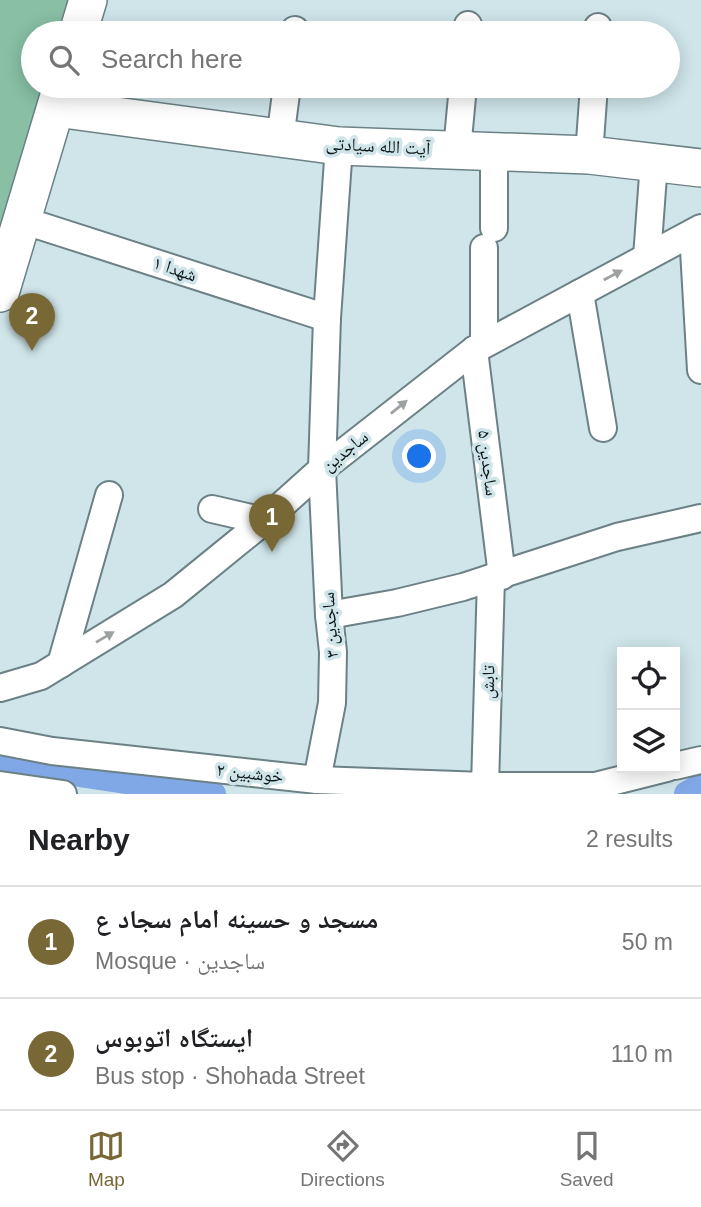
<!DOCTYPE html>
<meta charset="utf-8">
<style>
:root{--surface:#fff;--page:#f2f2f2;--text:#202124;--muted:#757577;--line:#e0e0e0;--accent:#786836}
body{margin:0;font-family:Arial,"Noto Naskh Arabic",sans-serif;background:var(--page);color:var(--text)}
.controls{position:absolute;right:21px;bottom:21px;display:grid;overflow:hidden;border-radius:0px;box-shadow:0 4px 18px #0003}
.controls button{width:63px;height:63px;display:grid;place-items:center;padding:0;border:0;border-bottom:2px solid var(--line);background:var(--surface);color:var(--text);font:35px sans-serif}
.you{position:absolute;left:420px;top:457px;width:24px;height:24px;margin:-18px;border:5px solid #fff;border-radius:50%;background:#1a73e8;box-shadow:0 0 0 10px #1a73e833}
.badge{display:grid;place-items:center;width:46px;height:46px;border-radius:50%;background:var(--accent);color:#fff;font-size:23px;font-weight:700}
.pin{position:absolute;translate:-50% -58px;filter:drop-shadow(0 2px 4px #0008)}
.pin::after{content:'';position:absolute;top:37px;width:24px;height:21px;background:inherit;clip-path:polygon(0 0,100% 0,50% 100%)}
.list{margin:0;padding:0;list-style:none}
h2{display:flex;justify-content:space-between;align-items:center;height:91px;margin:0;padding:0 28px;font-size:30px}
h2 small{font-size:23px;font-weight:400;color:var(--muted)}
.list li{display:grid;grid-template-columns:46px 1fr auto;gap:21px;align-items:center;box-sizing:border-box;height:112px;padding:0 28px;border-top:2px solid var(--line)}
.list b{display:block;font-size:26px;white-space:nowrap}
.list p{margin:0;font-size:23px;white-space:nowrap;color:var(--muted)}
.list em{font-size:23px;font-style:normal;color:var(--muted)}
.icon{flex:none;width:38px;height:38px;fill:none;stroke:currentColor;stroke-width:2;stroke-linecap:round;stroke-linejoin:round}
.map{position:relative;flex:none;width:701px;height:794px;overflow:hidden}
.search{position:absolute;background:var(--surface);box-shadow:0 4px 18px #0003;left:21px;right:21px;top:21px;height:77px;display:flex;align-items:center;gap:18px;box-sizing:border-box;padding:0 24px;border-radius:38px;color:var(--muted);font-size:26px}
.sheet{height:315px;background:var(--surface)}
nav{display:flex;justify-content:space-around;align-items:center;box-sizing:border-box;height:98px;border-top:2px solid var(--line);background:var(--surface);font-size:19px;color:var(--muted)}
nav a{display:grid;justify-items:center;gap:4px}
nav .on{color:var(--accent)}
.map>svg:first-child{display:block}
.green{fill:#88bfa5}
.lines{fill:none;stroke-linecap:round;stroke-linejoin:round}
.canal{stroke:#80a7e6;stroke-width:26}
.street-casing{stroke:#6c8185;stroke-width:30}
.secondary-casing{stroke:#6c8185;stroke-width:40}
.street{stroke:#fff;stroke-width:26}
.secondary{stroke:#fff;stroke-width:37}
.oneway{fill:#9ea1a2}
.labels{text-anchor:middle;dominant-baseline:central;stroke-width:7;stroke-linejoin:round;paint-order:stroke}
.street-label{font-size:18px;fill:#0d1516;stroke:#cfe5ea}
</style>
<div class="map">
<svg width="701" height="794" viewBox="0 0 701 794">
<rect width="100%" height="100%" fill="#cfe5ea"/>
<polygon class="green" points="0,0 81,0 71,33 33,33 33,86 54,86 0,257"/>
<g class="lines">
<g class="canal">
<polyline points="0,762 213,794"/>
<polyline points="687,794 701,786"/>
</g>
<defs>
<g id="street">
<polyline points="294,33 295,30"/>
<polyline points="468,33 468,25"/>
<polyline points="597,33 598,27"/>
<polyline points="280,139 287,86"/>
<polyline points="457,150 463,86"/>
<polyline points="589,155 594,86"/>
<polyline points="22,220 327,318"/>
<polyline points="494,228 494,151"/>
<polyline points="693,233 701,370"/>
<polyline points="647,257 654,162"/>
<polyline points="580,293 603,428"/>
<polyline points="484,344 484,248"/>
<polyline points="474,350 502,576"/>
<polyline points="212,509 264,521"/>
<polyline points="329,615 397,603 463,587 617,537 701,518"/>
<polyline points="61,664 109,495"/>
<polyline points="0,688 41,676 173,595 264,521 322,469 474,350 701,228"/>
<polyline points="0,741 52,751 317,780 485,786 595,786 667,768"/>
<polyline points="675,766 701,760"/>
<polyline points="317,780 332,703 333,652 329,615 322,469 327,318 339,146"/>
<polyline points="0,785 63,794"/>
<polyline points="485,786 491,578"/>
</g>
<g id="secondary">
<polyline points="78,33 88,0"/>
<polyline points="56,108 339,146 589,155 701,168"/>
<polyline points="0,293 62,86"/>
</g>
</defs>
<use href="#street" class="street-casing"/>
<use href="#secondary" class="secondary-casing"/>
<use href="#street" class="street"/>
<use href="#secondary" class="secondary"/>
</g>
<defs><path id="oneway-solid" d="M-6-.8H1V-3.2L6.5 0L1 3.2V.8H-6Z" transform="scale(1.75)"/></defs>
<g class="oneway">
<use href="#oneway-solid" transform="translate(613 275) rotate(-28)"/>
<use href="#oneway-solid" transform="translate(399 407) rotate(-39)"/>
<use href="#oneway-solid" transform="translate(105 637) rotate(-31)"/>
</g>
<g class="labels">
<g class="street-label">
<text transform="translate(378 146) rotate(3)">آیت الله سیادتی</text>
<text transform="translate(175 269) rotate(18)">شهدا ۱</text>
<text transform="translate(345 451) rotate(-39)">ساجدین</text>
<text transform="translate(488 463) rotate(83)">ساجدین ۵</text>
<text transform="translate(330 625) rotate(-94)">ساجدین ۳</text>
<text transform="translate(488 682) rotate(-88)">تابش</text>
<text transform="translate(250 773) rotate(6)">خوشبین ۲</text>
</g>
</g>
</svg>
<div class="controls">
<button><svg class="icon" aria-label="locate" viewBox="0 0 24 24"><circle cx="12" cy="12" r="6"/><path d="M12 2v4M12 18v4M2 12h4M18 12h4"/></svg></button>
<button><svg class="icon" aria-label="layers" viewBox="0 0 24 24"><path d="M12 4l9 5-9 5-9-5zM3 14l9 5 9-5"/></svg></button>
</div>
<div class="you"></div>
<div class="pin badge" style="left:272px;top:552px">1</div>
<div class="pin badge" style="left:32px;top:351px">2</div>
<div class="search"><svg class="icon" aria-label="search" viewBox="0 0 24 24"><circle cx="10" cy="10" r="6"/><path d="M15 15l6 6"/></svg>Search here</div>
</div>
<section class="sheet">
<h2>Nearby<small>2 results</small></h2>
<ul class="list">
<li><span class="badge">1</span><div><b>مسجد و حسینه امام سجاد ع</b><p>Mosque · ساجدین</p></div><em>50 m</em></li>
<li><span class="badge">2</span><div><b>ایستگاه اتوبوس</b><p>Bus stop · Shohada Street</p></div><em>110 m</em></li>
</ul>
</section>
<nav>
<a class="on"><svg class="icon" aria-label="map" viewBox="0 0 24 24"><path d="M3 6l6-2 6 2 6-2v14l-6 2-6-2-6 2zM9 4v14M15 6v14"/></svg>Map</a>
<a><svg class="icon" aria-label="directions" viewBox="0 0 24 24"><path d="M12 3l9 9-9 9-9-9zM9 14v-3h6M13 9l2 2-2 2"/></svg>Directions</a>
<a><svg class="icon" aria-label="saved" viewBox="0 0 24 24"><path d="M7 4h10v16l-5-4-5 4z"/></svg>Saved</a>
</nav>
